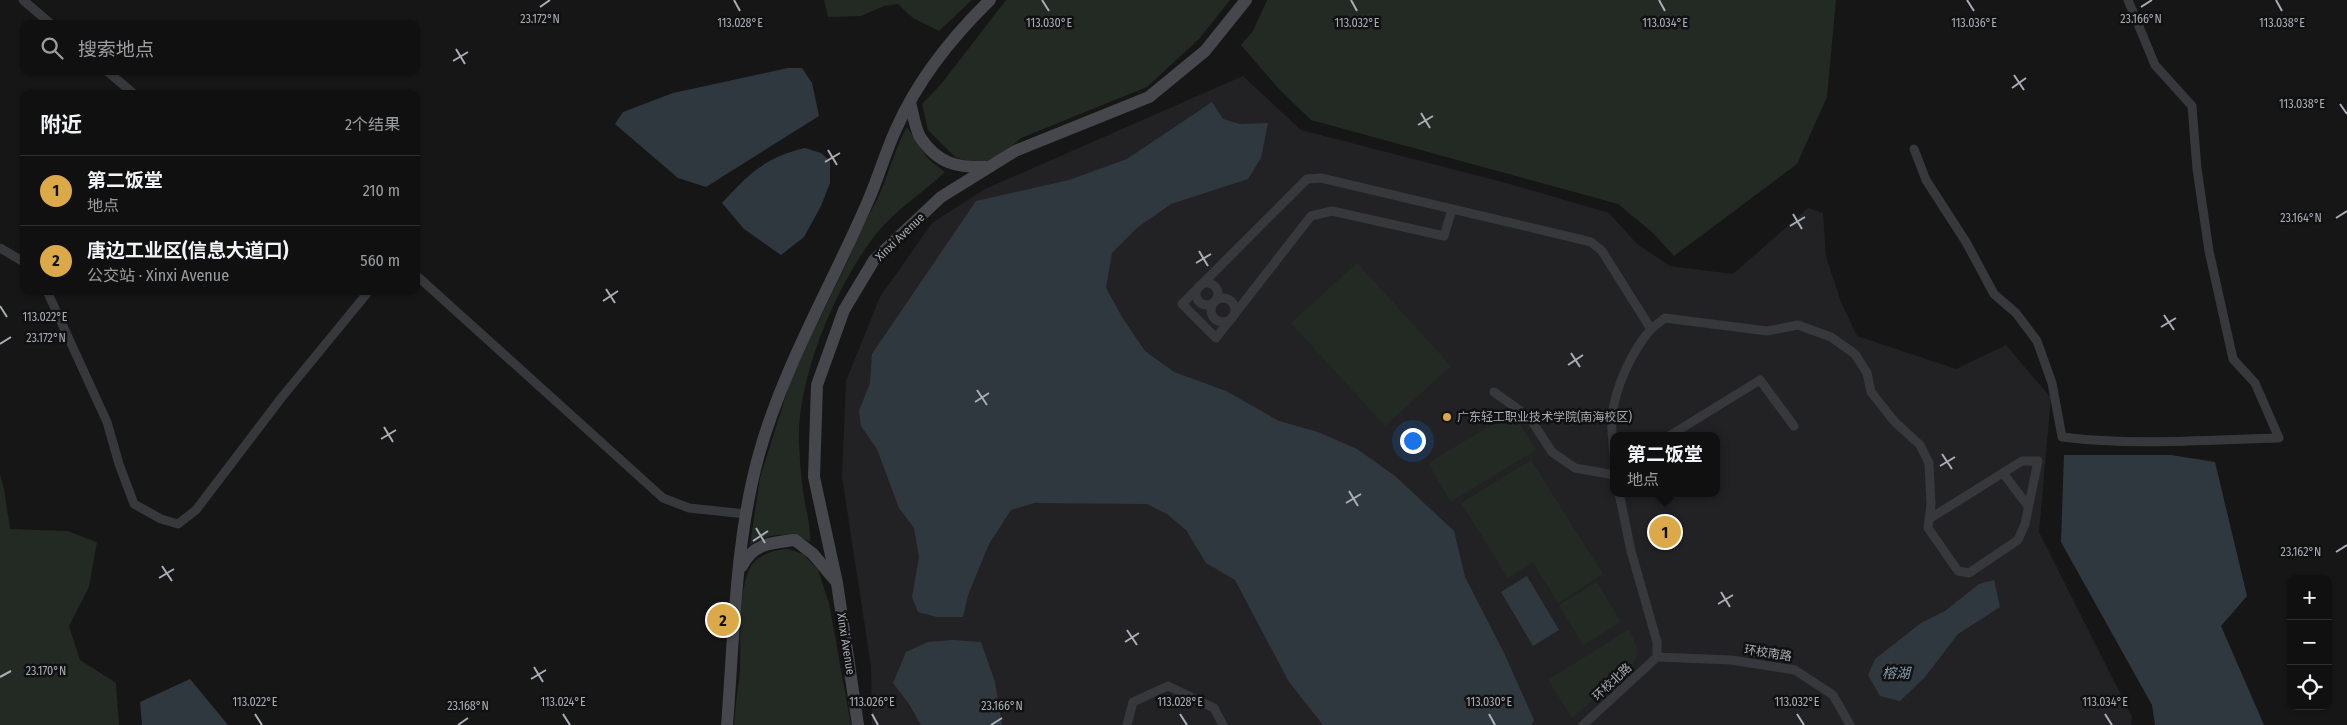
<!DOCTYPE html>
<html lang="zh">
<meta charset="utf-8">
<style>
:root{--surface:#101011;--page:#1e1e1f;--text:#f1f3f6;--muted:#9c9d9f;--line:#303031;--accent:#dca949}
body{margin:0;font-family:"Fira Sans Condensed","Noto Sans SC",sans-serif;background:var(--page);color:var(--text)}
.controls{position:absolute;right:15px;bottom:15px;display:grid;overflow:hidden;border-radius:10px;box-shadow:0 1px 4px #0004}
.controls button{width:45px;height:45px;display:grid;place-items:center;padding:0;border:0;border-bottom:1px solid var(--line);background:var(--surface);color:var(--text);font:25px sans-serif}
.you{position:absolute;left:1412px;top:440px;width:18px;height:18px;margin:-12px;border:4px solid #fff;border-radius:50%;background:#1a73e8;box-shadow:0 0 0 8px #1a73e833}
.badge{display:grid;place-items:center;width:32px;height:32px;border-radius:50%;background:var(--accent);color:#111;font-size:16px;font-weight:700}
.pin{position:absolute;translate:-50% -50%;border:2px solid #fff;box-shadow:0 1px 5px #0006}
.popup{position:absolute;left:1610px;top:432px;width:110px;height:65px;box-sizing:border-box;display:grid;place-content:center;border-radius:10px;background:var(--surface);filter:drop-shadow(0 1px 4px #0005);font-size:16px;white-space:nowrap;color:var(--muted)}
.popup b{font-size:19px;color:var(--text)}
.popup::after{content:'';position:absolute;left:50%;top:100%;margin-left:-10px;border:10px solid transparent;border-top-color:var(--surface)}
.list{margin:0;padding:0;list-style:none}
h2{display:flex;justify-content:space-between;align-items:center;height:65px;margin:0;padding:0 20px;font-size:21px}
h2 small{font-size:16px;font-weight:400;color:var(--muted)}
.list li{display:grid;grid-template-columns:32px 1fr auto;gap:15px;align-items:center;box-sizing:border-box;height:70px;padding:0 20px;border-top:1px solid var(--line)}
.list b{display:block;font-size:19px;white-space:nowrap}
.list p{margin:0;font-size:16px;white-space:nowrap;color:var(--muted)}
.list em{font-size:16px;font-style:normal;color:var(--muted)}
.icon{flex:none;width:28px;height:28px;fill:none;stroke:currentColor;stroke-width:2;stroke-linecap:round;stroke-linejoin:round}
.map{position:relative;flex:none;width:2347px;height:725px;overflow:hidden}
.search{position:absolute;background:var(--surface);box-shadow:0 1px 4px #0004;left:20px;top:20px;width:400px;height:55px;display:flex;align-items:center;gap:12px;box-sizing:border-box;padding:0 18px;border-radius:10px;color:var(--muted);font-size:19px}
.panel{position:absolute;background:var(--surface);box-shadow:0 1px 4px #0004;left:20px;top:90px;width:400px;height:205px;border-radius:10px}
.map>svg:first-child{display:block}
.built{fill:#222224;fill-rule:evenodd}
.green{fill:#222a23}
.water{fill:#30383f}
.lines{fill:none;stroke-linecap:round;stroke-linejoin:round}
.street{stroke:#37383c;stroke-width:9}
.secondary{stroke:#46474c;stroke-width:12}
.ticks{fill:none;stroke:#a9adb6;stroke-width:2}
.poi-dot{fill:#dca949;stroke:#111112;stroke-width:2}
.labels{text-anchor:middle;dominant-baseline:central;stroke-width:5;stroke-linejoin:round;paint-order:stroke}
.street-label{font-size:12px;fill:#a9adb6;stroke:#111112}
.poi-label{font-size:12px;fill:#a9adb6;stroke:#111112;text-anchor:start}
.water-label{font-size:14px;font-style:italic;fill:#849aad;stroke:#111112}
.ticks-label{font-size:12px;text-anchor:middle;fill:#a9adb6;stroke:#111112;stroke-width:5;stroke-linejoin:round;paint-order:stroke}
</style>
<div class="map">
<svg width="2347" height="725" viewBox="0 0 2347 725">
<rect width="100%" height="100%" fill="#161617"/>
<path class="built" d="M1243,76L1301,130L1510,184L1609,213L1637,244L1670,266L1733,274L1808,208L1823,213L1826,257L1841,302L1857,336L1956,369L2006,345L2051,398L2039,532L2132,717L2131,725H872L871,666L842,477L846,381L880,297L932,223L985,189ZM1614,436H1716V493H1614Z"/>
<g class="green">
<polygon points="824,0 972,0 939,31 913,18 898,4 884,6 861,16 828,17"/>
<polygon points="1006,0 1230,0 1200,38 1147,87 1021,138 985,167 955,157 928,130 922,104 942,83"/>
<polygon points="1267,0 1836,0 1827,97 1797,164 1674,256 1653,233 1618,204 1311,120 1279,89 1241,45 1253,31"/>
<path d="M907,127L928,159L945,172C925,191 901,206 882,227C839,277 796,377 799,444C800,461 801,480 804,497C806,512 811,526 810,542C791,531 768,533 750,545L760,478L792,376L851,254C858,232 872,212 881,191C890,170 895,148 907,127Z"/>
<polygon points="1357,263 1451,366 1385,426 1291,323"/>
<polygon points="1513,412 1536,450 1451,502 1428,463"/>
<polygon points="1531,460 1603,574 1558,603 1533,562 1508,578 1461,503"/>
<polygon points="0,474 4,489 10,529 67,531 97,542 89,587 69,626 80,660 116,683 119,725 0,725"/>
<path d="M788,549L803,554L818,570L829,603L851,725H734C735,707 738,690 740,672C741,643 737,591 751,566C758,555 776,549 788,549Z"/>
<polygon points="1597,582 1621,622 1583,645 1559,605"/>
<path d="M1629,629C1636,644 1641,652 1632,667L1572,718L1548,680Z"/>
</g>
<g class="water">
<polygon points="788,68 802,68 812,83 819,116 706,187 678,178 615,124 623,112 673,93"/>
<polygon points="1212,102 1223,119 1240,124 1268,123 1261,158 1248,179 1171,204 1138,227 1112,253 1106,288 1122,317 1145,351 1174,372 1226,391 1279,421 1318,432 1357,449 1395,476 1454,531 1465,577 1504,653 1534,720 1532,725 1323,725 1289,682 1235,580 1206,563 1186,530 1167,514 1147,504 1034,503 1011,510 989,544 968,595 963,617 937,617 918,612 912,597 919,557 914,528 899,508 877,449 861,426 859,411 870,383 872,354 976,201 1069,180 1127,159"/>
<path d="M805,148L821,153L830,161V183L821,206L804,237L781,255L744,229L722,203C748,174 766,157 805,148Z"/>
<polygon points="2064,455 2171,455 2215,462 2247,596 2221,626 2264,725 2155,725 2152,705 2061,542"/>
<polygon points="1527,576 1559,630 1533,646 1501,592"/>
<polygon points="1994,580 2000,607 1958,634 1925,677 1900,701 1880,696 1868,675 1875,659 1921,623 1945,611 1979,584"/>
<polygon points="953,640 981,642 995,682 1002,725 921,725 909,704 893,683 906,652 928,642"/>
<polygon points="190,679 228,725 142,725 140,702"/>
</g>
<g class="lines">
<g class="street">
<polyline points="23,0 51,24"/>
<polyline points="107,71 134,94"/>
<path d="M1914,149L1926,180L1966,242L1994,294L2016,313L2037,341L2052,383L2062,437C2133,446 2207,440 2279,438L2255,383L2233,359L2209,251L2197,169L2192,106L2155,65L2128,0"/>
<path d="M1452,209L1444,236L1332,211L1311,216L1216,338L1182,304L1307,179L1321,178L1579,239L1591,242L1602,251L1651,329C1632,351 1615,387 1612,417C1611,429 1613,441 1614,453"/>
<polyline points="0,248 24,262"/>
<polyline points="416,275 663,498 689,508 746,514"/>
<circle cx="1207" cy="294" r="11"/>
<polyline points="47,291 107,422 119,464 134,504 161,519 178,524 196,510 282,397 369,291"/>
<circle cx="1223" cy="310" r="12"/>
<polyline points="1651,329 1665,318 1767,331 1798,325 1831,337 1855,354 1867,373 1871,392 1894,421 1920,445 1929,463 1931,505 1928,528 1958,571 1969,573 2018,540 2025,524 2038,461 2022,461 1929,519"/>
<polyline points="1494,392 1529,417 1552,452 1575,468 1614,475"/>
<polyline points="1669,436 1760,380 1794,426"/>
<polyline points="2003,473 2028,506"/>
<polyline points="1619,493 1631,551 1657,642 1657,657"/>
<polyline points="1657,657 1731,660 1795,670 1833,695 1850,725"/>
<polyline points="1127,725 1133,702 1168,686 1214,708 1223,725"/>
<polyline points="1583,725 1657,657"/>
</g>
<g class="secondary">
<path d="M910,103C913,113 915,128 920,137C938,164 957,168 988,167"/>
<path d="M742,566C753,543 772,543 795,540L813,554L835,580"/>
<path d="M727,725C734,637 735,540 759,454C784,365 832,285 868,201C879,176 886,150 897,127C919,78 952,37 990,0"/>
<polyline points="858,725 837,583 814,477 817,385 844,310 874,260 941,197 1015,151 1149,97 1205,51 1246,0"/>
</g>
</g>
<path class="ticks" d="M734,0L740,11M1042,0L1049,11M1351,0L1357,11M1659,0L1665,11M1967,0L1974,11M2276,0L2282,11M540,7L550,0M2141,7L2152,0M456,49L465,64M453,61L468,52M2014,75L2024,90M2012,88L2026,78M2340,104L2347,114M1421,113L1430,128M1418,125L1433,116M828,150L837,165M825,162L840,153M1793,214L1802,229M2336,218L2347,211M1790,226L1805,217M1199,251L1208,266M1196,263L1211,254M606,289L615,303M603,301L618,291M0,306L7,317M2164,315L2174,330M2161,327L2176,318M0,344L11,337M1571,353L1580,367M1568,365L1583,355M977,390L987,405M975,402L989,393M384,427L393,442M381,439L396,430M1942,454L1952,469M1940,466L1955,457M1349,491L1358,506M1346,503L1361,494M756,528L765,543M753,541L768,531M2336,552L2347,545M162,566L172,581M159,578L174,569M1721,592L1730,607M1718,604L1733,595M1127,630L1137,645M1125,642L1139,633M534,667L543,682M0,677L11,671M531,679L546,670M255,714L262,725M563,714L570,725M872,714L878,725M1180,714L1187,725M1489,714L1495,725M1797,714L1804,725M2105,714L2112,725M458,725L468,718M991,725L1002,718"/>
<circle class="poi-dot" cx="1447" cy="417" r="5"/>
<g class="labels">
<g class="street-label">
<text transform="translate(900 237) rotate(-44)">Xinxi Avenue</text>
<text transform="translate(846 644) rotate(81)">Xinxi Avenue</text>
<text transform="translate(1768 653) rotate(9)">环校南路</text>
<text transform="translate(1612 682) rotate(-43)">环校北路</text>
</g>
<g class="poi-label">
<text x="1457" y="417">广东轻工职业技术学院(南海校区)</text>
</g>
<g class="water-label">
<text x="1896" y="673">榕湖</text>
</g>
</g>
<g class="ticks-label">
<text x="540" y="23">23.172°N</text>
<text x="2141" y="23">23.166°N</text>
<text x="740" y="27">113.028°E</text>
<text x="1357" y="27">113.032°E</text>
<text x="1665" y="27">113.034°E</text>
<text x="1974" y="27">113.036°E</text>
<text x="1049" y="27">113.030°E</text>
<text x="2282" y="27">113.038°E</text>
<text x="2302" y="108">113.038°E</text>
<text x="2301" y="222">23.164°N</text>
<text x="45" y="321">113.022°E</text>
<text x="46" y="342">23.172°N</text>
<text x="2301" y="556">23.162°N</text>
<text x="46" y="675">23.170°N</text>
<text x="255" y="706">113.022°E</text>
<text x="563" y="706">113.024°E</text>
<text x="872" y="706">113.026°E</text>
<text x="1180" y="706">113.028°E</text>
<text x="1489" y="706">113.030°E</text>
<text x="1797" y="706">113.032°E</text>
<text x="2105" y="706">113.034°E</text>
<text x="468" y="710">23.168°N</text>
<text x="1002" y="710">23.166°N</text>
</g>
</svg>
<div class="controls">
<button>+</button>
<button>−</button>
<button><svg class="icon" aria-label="locate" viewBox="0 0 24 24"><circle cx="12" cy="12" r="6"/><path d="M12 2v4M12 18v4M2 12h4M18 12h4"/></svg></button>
</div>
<div class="you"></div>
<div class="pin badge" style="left:1665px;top:532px">1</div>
<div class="popup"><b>第二饭堂</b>地点</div>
<div class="pin badge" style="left:723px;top:620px">2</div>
<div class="search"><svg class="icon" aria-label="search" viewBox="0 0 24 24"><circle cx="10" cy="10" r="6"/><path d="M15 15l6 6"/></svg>搜索地点</div>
<section class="panel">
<h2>附近<small>2个结果</small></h2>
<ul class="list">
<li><span class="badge">1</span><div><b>第二饭堂</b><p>地点</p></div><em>210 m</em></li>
<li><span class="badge">2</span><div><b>唐边工业区(信息大道口)</b><p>公交站 · Xinxi Avenue</p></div><em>560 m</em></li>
</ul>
</section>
</div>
